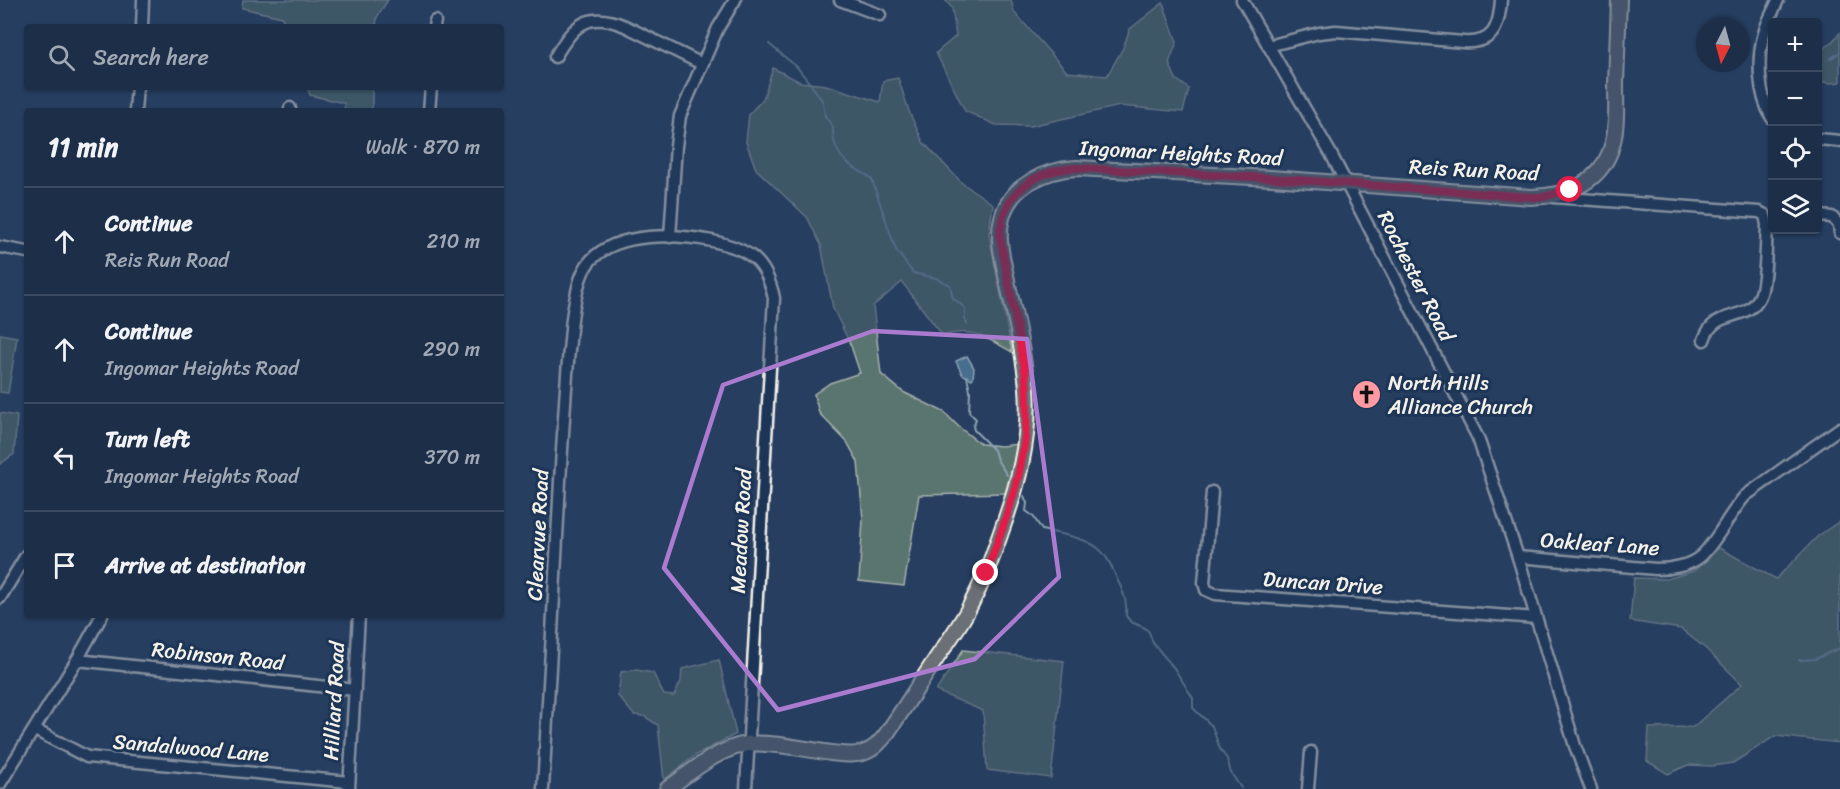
<!DOCTYPE html>
<meta charset="utf-8">
<style>
:root{--surface:#1d2e49;--page:#253650;--text:#f1f3f6;--muted:#a0a8b4;--line:#3b4a61}
body{margin:0;font-family:Sriracha,sans-serif;background:var(--page);color:var(--text)}
.controls{position:absolute;right:18px;top:18px;display:grid;overflow:hidden;border-radius:6px;box-shadow:0 2px 4px #0004}
.controls button{width:54px;height:54px;display:grid;place-items:center;padding:0;border:0;border-bottom:2px solid var(--line);background:var(--surface);color:var(--text);font:30px sans-serif}
.compass{position:absolute;left:1696px;top:18px;width:54px;height:54px;border-radius:50%;background:var(--surface);box-shadow:0 2px 4px #0004;rotate:186deg}
.stop{position:absolute;width:18px;height:18px;margin:-14px;border:4px solid #e11d48;border-radius:50%;background:#fff}
.stop.end{background:#e11d48;border-color:#fff;box-shadow:0 2px 6px #0008}
.list{margin:0;padding:0;list-style:none}
h2{display:flex;justify-content:space-between;align-items:center;height:78px;margin:0;padding:0 24px;font-size:26px}
h2 small{font-size:20px;font-weight:400;color:var(--muted)}
.list li{display:grid;grid-template-columns:39px 1fr auto;gap:18px;align-items:center;box-sizing:border-box;height:108px;padding:0 24px;border-top:2px solid var(--line)}
.list b{display:block;font-size:22px;white-space:nowrap}
.list p{margin:0;font-size:20px;white-space:nowrap;color:var(--muted)}
.list em{font-size:20px;font-style:normal;color:var(--muted)}
.icon{flex:none;width:33px;height:33px;fill:none;stroke:currentColor;stroke-width:2;stroke-linecap:round;stroke-linejoin:round}
.map{position:relative;flex:none;width:1840px;height:789px;overflow:hidden}
.search{position:absolute;background:var(--surface);box-shadow:0 2px 4px #0004;left:24px;top:24px;width:480px;height:66px;display:flex;align-items:center;gap:15px;box-sizing:border-box;padding:0 21px;border-radius:6px;color:var(--muted);font-size:22px}
.panel{position:absolute;background:var(--surface);box-shadow:0 2px 4px #0004;left:24px;top:108px;width:480px;height:510px;border-radius:6px}
.map>svg:first-child{display:block}
.green{fill:#5a7470;stroke:#a7b2ac;stroke-width:1.5}
.water{fill:#466e8d;stroke:#8ca2b1;stroke-width:1.5}
.lines{fill:none;stroke-linecap:round;stroke-linejoin:round}
.stream{stroke:#8ca2b1;stroke-width:2}
.minor-casing{stroke:#f4f1e8;stroke-width:15}
.major-casing{stroke:#f4f1e8;stroke-width:18}
.minor{stroke:#1d3557;stroke-width:10}
.major{stroke:#6a7074;stroke-width:14}
.route{stroke:#e11d48;stroke-width:8}
.marked{fill:none;stroke:#ab7bcf;stroke-width:4.5;stroke-linejoin:round}
.labels{text-anchor:middle;dominant-baseline:central;stroke-width:6;stroke-linejoin:round;paint-order:stroke}
.street-label{font-size:21px;fill:#f4f1e8;stroke:#1d3557}
.poi-label{font-size:21px;fill:#f4f1e8;stroke:#1d3557;text-anchor:start}
</style>
<div class="map">
<svg width="1840" height="789" viewBox="0 0 1840 789">
<rect width="100%" height="100%" fill="#273e61"/>
<filter id="ink" filterUnits="userSpaceOnUse"><feTurbulence type="fractalNoise" baseFrequency=".0167" numOctaves="2"/><feDisplacementMap in="SourceGraphic" scale="12" xChannelSelector="R" yChannelSelector="G"/><feConvolveMatrix kernelMatrix="1 2 1 2 8 2 1 2 1" color-interpolation-filters="sRGB"/></filter>
<g filter="url(#ink)">
<g class="green">
<polygon points="243,0 388,0 377,17 376,27 285,27 282,17 242,8"/>
<polygon points="945,0 1011,0 1014,12 1067,72 1107,76 1123,48 1130,29 1163,3 1177,42 1169,63 1176,79 1189,89 1183,112 1120,106 1030,126 996,125 965,111 936,53 956,36 952,8"/>
<polygon points="1840,33 1840,82 1831,83 1818,81 1818,52 1830,44"/>
<path d="M773,68L800,82L826,85L880,102L883,81L898,78L910,114L923,142L962,183L993,204L989,234L1012,352C987,338 972,326 943,336L902,282L873,306L881,374L903,392L944,412L960,428L981,444L1001,446L1018,444L1006,493L919,495L904,586L859,581L863,520L858,462L847,442L819,413L814,394L830,383L860,373L851,346L833,308L821,245L807,217L756,169L746,142L749,114L763,99Z"/>
<polygon points="307,87 372,87 372,111 345,111 344,103 310,95"/>
<polygon points="0,334 17,337 8,393 0,392"/>
<polygon points="0,413 17,416 14,454 0,464"/>
<polygon points="1840,521 1840,743 1775,736 1733,763 1712,766 1688,765 1668,774 1647,761 1649,728 1693,727 1742,684 1706,649 1681,629 1630,621 1634,578 1667,579 1694,571 1719,548 1776,579 1818,536"/>
<polygon points="963,650 1064,661 1051,778 987,770 983,711 936,691"/>
<polygon points="719,660 736,734 696,755 664,780 658,725 644,716 634,715 618,696 621,672 636,670 653,673 664,695 674,696 681,681 682,669"/>
</g>
<polygon class="water" points="967,356 974,368 973,378 972,379 962,374 956,361"/>
<g class="lines">
<g class="stream">
<path d="M769,44L797,67L815,90L823,102L825,116L833,127C832,145 840,160 856,169C862,173 868,174 872,180L896,250L913,273L936,278L950,285L953,298L965,308V320L967,324"/>
<polyline points="1830,59 1840,52"/>
<polyline points="967,376 970,391 969,412 976,419 973,426 974,430 994,450 997,460 1007,475"/>
<path d="M1024,496L1027,503L1026,511L1033,516L1042,530C1059,534 1085,537 1099,549C1110,558 1114,574 1120,585C1125,597 1127,603 1126,616L1131,622L1145,628L1149,632L1153,643L1174,668L1193,698V708L1212,726L1220,749L1227,759L1231,773L1241,788"/>
<polyline points="1799,660 1815,659 1840,648"/>
</g>
<defs>
<g id="minor">
<polyline points="840,0 880,15"/>
<polyline points="1242,0 1331,154 1478,438 1518,557 1575,746 1591,789"/>
<polyline points="142,27 143,0"/>
<polyline points="434,27 435,21"/>
<path d="M1268,46L1319,33L1336,31L1463,42C1494,44 1499,27 1501,0"/>
<path d="M555,57C573,26 587,10 625,26L702,64"/>
<polyline points="135,111 137,87"/>
<polyline points="290,111 290,108"/>
<polyline points="429,111 431,87"/>
<path d="M1772,118C1758,94 1756,57 1765,30C1768,20 1774,10 1778,0"/>
<polyline points="1818,139 1840,141"/>
<path d="M1553,197L1759,212L1765,215L1767,225C1766,241 1766,283 1760,296C1747,324 1714,307 1704,340"/>
<polyline points="1818,216 1832,217 1839,225 1840,233"/>
<polyline points="670,237 676,146 680,116 718,28 735,0"/>
<polyline points="0,247 27,252"/>
<polyline points="1212,492 1204,583 1206,590 1215,594 1536,618"/>
<path d="M1518,557L1656,569C1670,569 1690,566 1701,556C1717,541 1729,514 1745,496L1840,428"/>
<polyline points="0,598 27,554"/>
<polyline points="77,660 355,690"/>
<polyline points="35,730 87,757 349,782"/>
<polyline points="0,784 77,660 102,615"/>
<polyline points="349,789 359,615"/>
<path d="M543,789C549,686 555,584 560,481C563,438 565,394 569,350C571,334 571,317 575,301C578,286 581,271 591,260C618,231 678,234 712,241C749,249 766,260 774,298L746,789"/>
<polyline points="1308,789 1311,752"/>
</g>
<path id="major" d="M667,789C691,772 717,749 747,744C768,741 809,750 831,753C841,754 853,756 863,753C873,750 879,743 885,736C903,710 920,683 938,656C949,640 961,624 970,606C982,584 992,559 1000,535C1017,488 1031,440 1027,388C1024,354 1016,319 1008,285C1004,264 996,239 1002,218C1010,185 1046,170 1076,168L1271,178L1531,197C1564,196 1597,185 1610,152C1618,131 1616,105 1616,83C1617,55 1618,28 1619,0"/>
</defs>
<use href="#minor" class="minor-casing"/>
<use href="#major" class="major-casing"/>
<use href="#minor" class="minor"/>
<use href="#major" class="major"/>
</g>
</g>
<g class="lines" filter="url(#ink)">
<path class="route" d="M986,573C1012,505 1034,444 1025,370L1000,237C1001,193 1035,170 1076,168L1271,178L1531,197H1543L1570,190"/>
</g>
<path d="M0 0H1840V789H0ZM873,331L1027,339L1059,577L975,659L778,710L664,568L723,385Z" fill="#273e61" fill-opacity=".55" fill-rule="evenodd"/>
<path class="marked" d="M873,331L1027,339L1059,577L975,659L778,710L664,568L723,385Z"/>
<defs>
<symbol id="church-disc" viewBox="-11 -11 22 22"><circle r="9.5" fill="#ff9aa2" stroke="#1d3557"/><path d="M-1.2-6h2.4v3.5h3.3v2.4h-3.3V6h-2.4V-.1h-3.3v-2.4h3.3Z" fill="#111"/></symbol>
</defs>
<g fill-rule="evenodd">
<use href="#church-disc" x="1350" y="378" width="33" height="33"/>
</g>
<g class="labels">
<g class="street-label">
<text transform="translate(1181 153) rotate(3)">Ingomar Heights Road</text>
<text transform="translate(1474 170) rotate(3)">Reis Run Road</text>
<text transform="translate(1416 276) rotate(63)">Rochester Road</text>
<text transform="translate(741 531) rotate(-87)">Meadow Road</text>
<text transform="translate(538 535) rotate(-87)">Clearvue Road</text>
<text transform="translate(1600 544) rotate(4)">Oakleaf Lane</text>
<text transform="translate(1323 583) rotate(4)">Duncan Drive</text>
<text transform="translate(218 656) rotate(6)">Robinson Road</text>
<text transform="translate(334 701) rotate(-87)">Hilliard Road</text>
<text transform="translate(191 748) rotate(5)">Sandalwood Lane</text>
</g>
<g class="poi-label">
<text x="1388" y="383">North Hills<tspan x="1388" dy="24">Alliance Church</tspan></text>
</g>
</g>
</svg>
<div class="controls">
<button>+</button>
<button>−</button>
<button><svg class="icon" aria-label="locate" viewBox="0 0 24 24"><circle cx="12" cy="12" r="6"/><path d="M12 2v4M12 18v4M2 12h4M18 12h4"/></svg></button>
<button><svg class="icon" aria-label="layers" viewBox="0 0 24 24"><path d="M12 4l9 5-9 5-9-5zM3 14l9 5 9-5"/></svg></button>
</div>
<svg class="compass" viewBox="-18 -18 36 36"><path d="M0-13l5 13h-10z" fill="#e53935"/><path d="M0 13l5-13h-10z" fill="#a0a8b4"/></svg>
<div class="stop" style="left:1570px;top:190px"></div>
<div class="stop end" style="left:986px;top:573px"></div>
<div class="search"><svg class="icon" aria-label="search" viewBox="0 0 24 24"><circle cx="10" cy="10" r="6"/><path d="M15 15l6 6"/></svg>Search here</div>
<section class="panel">
<h2>11 min<small>Walk · 870 m</small></h2>
<ul class="list">
<li><svg class="icon" aria-label="ahead" viewBox="0 0 24 24"><path d="M12 20V5M6 11l6-6 6 6"/></svg><div><b>Continue</b><p>Reis Run Road</p></div><em>210 m</em></li>
<li><svg class="icon" aria-label="ahead" viewBox="0 0 24 24"><path d="M12 20V5M6 11l6-6 6 6"/></svg><div><b>Continue</b><p>Ingomar Heights Road</p></div><em>290 m</em></li>
<li><svg class="icon" aria-label="left" viewBox="0 0 24 24"><path d="M17 20v-9H6M10 6l-5 5 5 5"/></svg><div><b>Turn left</b><p>Ingomar Heights Road</p></div><em>370 m</em></li>
<li><svg class="icon" aria-label="arrive" viewBox="0 0 24 24"><path d="M6 21V4h12l-3 4 3 4H6"/></svg><div><b>Arrive at destination</b></div></li>
</ul>
</section>
</div>
